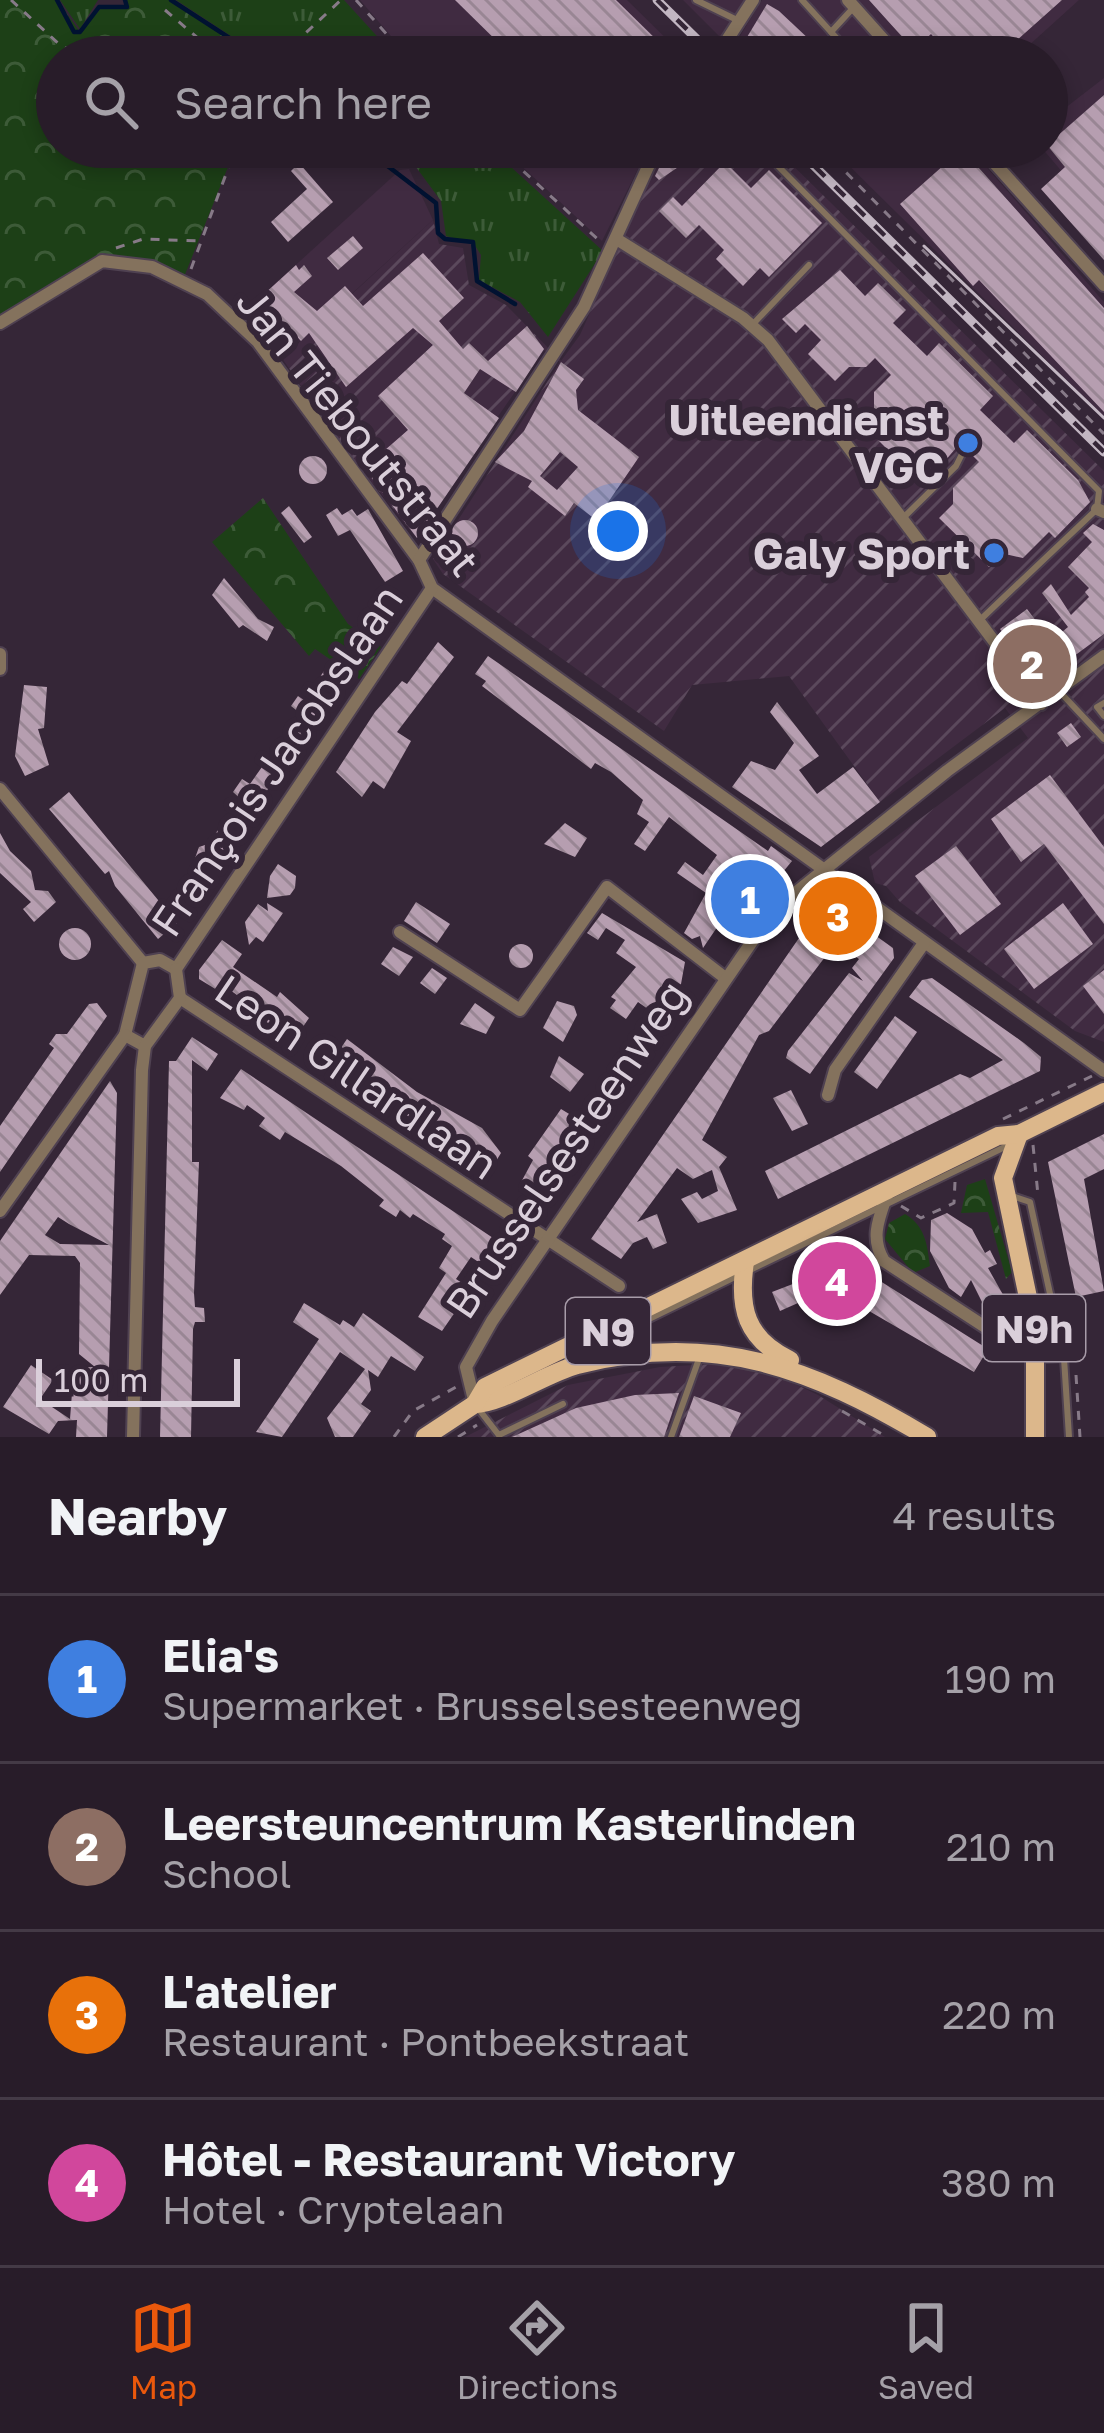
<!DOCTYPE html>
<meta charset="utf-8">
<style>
:root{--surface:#281c29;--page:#302531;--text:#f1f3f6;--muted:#a5a1a8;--line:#443a46;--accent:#ea580c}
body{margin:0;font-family:"Golos Text",sans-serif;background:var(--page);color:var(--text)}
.scale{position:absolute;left:36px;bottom:30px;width:204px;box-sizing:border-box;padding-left:12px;border:6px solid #dacfda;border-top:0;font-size:33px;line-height:42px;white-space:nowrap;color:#dacfda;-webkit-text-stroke:9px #352637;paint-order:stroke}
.you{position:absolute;left:618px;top:531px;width:42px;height:42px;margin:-30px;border:9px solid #fff;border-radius:50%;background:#1a73e8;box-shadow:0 0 0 18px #1a73e833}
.badge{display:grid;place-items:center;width:78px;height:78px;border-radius:50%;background:var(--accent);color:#fff;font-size:39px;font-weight:700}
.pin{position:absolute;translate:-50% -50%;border:6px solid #fff;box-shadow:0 3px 12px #0006}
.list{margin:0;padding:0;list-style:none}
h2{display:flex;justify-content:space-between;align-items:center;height:156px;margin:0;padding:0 48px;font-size:51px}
h2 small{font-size:39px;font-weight:400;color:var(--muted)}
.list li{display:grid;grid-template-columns:78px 1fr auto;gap:36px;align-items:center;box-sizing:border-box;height:168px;padding:0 48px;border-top:3px solid var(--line)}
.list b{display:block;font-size:45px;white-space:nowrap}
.list p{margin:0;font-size:39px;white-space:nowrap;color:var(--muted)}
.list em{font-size:39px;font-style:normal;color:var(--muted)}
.icon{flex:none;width:66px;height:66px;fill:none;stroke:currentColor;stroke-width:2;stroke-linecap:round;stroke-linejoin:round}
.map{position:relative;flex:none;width:1104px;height:1437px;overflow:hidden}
.search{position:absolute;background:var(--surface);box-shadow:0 6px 18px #0003;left:36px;right:36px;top:36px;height:132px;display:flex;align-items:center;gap:30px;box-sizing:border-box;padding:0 42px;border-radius:66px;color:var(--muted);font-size:45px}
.sheet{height:828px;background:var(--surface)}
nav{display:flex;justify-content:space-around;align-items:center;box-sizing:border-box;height:168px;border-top:3px solid var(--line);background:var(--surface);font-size:33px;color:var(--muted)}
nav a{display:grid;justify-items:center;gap:6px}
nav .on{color:var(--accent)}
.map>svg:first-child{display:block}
.built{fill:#402b41}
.industrial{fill:url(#industrial-furrows)}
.grass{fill:url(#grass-tufts)}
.forest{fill:url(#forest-crowns)}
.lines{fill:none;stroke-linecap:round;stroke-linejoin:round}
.stream{stroke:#001231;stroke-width:4.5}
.building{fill:url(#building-back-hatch);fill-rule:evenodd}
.lane-casing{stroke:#4f4151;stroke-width:10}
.street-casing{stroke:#4f4151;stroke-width:16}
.primary-casing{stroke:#4f4151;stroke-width:22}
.path{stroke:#877a88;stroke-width:3;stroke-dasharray:9 9;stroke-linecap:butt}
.lane{stroke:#84725d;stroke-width:6}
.street{stroke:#84725d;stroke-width:12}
.primary{stroke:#dcb78b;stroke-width:18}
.tram{stroke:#c2b6c2;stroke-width:3}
.rail-casing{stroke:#c2b6c2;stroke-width:9}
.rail{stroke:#352637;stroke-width:4.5;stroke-dasharray:14;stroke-linecap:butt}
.shop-dot{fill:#3f7fe0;stroke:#352637;stroke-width:4.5}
.labels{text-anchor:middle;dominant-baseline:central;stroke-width:12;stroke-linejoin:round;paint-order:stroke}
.shield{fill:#352637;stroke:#a89ca9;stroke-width:3}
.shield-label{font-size:39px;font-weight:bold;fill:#dacfda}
.poi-label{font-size:42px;font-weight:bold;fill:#dacfda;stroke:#352637;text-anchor:end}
.street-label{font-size:42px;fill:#dacfda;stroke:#352637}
</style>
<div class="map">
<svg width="1104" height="1437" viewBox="0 0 1104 1437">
<defs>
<pattern id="industrial-furrows" width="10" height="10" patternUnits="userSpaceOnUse" patternTransform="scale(3)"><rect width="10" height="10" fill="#402b41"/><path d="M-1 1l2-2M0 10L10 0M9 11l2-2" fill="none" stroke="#5b495c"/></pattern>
<pattern id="grass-tufts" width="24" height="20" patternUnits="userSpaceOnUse" patternTransform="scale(3)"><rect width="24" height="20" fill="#1d4017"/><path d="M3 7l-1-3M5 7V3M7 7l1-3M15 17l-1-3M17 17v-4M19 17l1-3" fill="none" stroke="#3d5b38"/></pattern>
<pattern id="forest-crowns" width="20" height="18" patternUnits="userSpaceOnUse" patternTransform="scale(3)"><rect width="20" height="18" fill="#1d4017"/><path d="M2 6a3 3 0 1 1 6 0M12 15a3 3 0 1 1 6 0" fill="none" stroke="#3d5b38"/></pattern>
<pattern id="building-back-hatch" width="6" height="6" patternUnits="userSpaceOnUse" patternTransform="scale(3)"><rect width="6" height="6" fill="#b69eb0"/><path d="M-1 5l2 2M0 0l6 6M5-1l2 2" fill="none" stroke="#998694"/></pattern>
</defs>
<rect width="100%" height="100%" fill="#352637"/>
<g class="built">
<polygon points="360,0 627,0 685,57 409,57"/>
<polygon points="683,0 744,0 722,39"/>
<polygon points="762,0 1079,0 1016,57 740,57 732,49"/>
<polygon points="1104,78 1104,221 1041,147 1047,147 1047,122"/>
<polygon points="501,147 649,147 602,241"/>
<polygon points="830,147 969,147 1104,302 1104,417"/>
<polygon points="409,169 433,220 282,357 244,312 400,170"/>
</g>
<g class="industrial">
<polygon points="664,147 774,147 1104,471 1104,1042 1075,1031 900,902 886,886 875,883 869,857 1028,738 1005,708 880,802 789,676 692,685 664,731 443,574 433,559 560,362 544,350 415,536 335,436 282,358 433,220 439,244 463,248 469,285 506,305 561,361 580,335"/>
<polygon points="749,1362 818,1395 885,1437 465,1437 568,1385 660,1367"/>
</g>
<g class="grass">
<polygon points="60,0 98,0 80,29"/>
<polygon points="176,0 344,0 396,57 263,57"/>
<polygon points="379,147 489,147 603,251 548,337 520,302 479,280 481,255 474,244 446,236 441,201 413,163 393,165"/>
</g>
<g class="forest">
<path d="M0,0H57L80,32L104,5L127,7L125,0H171L259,57H57V147H236L180,287C98,242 69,283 0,327Z"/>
<polygon points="263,498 348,624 381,647 359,679 315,649 309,656 212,542"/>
<polygon points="985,1179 1012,1272 1006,1279 988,1212 961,1213 967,1185"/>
<path d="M905,1214C925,1226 927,1243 930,1266L913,1273L885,1239L889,1223Z"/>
</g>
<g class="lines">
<g class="stream">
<polyline points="57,0 74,32 80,32 99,7 127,7 125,0"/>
<polyline points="171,0 259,57"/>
<polyline points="376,147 385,164 436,203 438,233 445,239 473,242 477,281 515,304"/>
</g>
</g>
<g class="building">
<polygon points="455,0 616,0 667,50 660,57 513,57"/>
<polygon points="869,0 1062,0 998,57 952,57 931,34 914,50"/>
<polygon points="767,4 779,11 828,57 744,57 738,52"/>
<polygon points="1104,95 1104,260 1041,189 1065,167 1047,145"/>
<polygon points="680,147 708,147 659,180 655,176 664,158"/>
<polygon points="962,149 1104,308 1104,412 979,280 973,286 900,204"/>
<polygon points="725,162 751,188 769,170 822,223 769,277 760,268 743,286 716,259 724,250 699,225 686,238 659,211 673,197 682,206"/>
<polygon points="299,163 333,202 288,242 271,222 307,189 291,171"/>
<polygon points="353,236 363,248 338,270 327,258"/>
<polygon points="423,253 464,298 439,321 463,349 469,343 488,361 527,326 544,349 516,392 480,369 464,393 499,418 417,538 358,460 375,446 385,450 408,430 378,396 433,345 413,328 346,387 309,333 301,341 278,317 262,331 251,319 256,314 250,307 296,265 299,270 304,265 312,276 294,292 317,311 345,286 363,306"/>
<polygon points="840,270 865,296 878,283 906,310 893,323 927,356 939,343 993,396 980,410 1014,443 1027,430 1078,480 1090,502 1055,538 1049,532 1023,558 1005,554 989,567 939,518 953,504 953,488 979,462 971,454 970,443 962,441 944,462 928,462 914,476 861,423 874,409 874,392 891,375 875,358 866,367 849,367 835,381 808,354 821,340 805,324 796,333 782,319"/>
<path d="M561,362L584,379L576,390L578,410L639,457L596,520L574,503L565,516L528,487L532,481L495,462L524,431ZM560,452L578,467L557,490L540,476Z"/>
<circle cx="313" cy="470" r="14"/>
<polygon points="289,506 312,537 304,543 281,513"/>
<polygon points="337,508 342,515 352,509 357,516 368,509 403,571 385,582 350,530 338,536 326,515"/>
<circle cx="465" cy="533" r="13"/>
<polygon points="1093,524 1104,530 1104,634 1039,682 1000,629 1027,609 1051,641 1068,627 1042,593 1051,584 1071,615 1089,597 1085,592 1089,588 1068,567 1092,542 1083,533"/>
<polygon points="224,578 258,619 274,627 267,641 243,625 239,628 212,595"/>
<polygon points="438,642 454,657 397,732 411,741 384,789 373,781 362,797 336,772 375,712 402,681 407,684"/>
<polygon points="488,656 768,851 771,846 792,861 736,929 722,920 703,948 700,936 692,939 684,933 706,893 677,873 685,862 703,875 717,855 669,817 645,851 634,844 649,822 637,814 643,800 611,772 595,763 591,769 482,686 486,681 475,674"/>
<polygon points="328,665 347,678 339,690 320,677"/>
<polygon points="24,685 47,687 44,728 38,729 49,765 25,776 15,756"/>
<polygon points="298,696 323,713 276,773 279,784 271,785 256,806 243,801 233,792 242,779 250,784 300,713 291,706"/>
<polygon points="777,702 819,756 799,770 817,794 853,767 880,802 821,847 732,787 751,761 775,770 794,743 770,712"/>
<polygon points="1071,723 1081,737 1067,747 1057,733"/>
<polygon points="1050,775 1104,847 1104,924 1044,844 1021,862 991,819"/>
<polygon points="69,792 177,923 158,939 115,886 109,871 105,874 49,809"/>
<polygon points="565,823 587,838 575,857 544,844"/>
<polygon points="221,826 240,834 212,874 194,861 199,847 217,841 212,838"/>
<polygon points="0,833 10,851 31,871 35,890 48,891 56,902 34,922 23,909 31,902 0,873"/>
<polygon points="956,846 1001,904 960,935 915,876"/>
<polygon points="278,864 296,876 295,888 290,895 267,898 270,876"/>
<polygon points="416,902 450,924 437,943 404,921"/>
<polygon points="267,903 283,913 263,942 256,937 249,945 245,922 258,904 268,911"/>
<polygon points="1063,903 1093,944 1034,989 1004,949"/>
<polygon points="841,911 893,948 894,958 810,1074 786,1058 788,1051 849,973 863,981 852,968 859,959 835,942 833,945 815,924 828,912"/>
<polygon points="602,913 685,962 681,984 655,1014 638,1002 626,1019 610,1008 616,1000 611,997 636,967 616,953 625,940 606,928 598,940 587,933"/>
<circle cx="75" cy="944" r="16"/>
<polygon points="799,938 825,957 769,1031 759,1035 702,1140 727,1157 719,1167 737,1210 698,1223 681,1199 697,1192 702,1199 718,1191 712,1170 693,1179 677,1168 637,1222 657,1214 667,1243 653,1249 647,1237 633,1243 621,1259 591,1239"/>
<polygon points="222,940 242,954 233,967 277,997 280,992 309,1018 294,1040 242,1006 245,1001 222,984 217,990 199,979 199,970"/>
<circle cx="521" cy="956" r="12"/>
<polygon points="393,947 413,957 399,976 381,964"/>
<polygon points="432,968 447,978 435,994 420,983"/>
<polygon points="1104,970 1104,1014 1083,986"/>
<polygon points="932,978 1024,1043 1041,1057 1040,1071 778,1199 765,1171 960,1074 970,1078 1003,1060 909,997 922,980"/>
<polygon points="557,1001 574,1006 577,1015 563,1042 543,1028"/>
<polygon points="97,1003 107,1016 0,1172 0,1126 54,1048 49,1044 56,1034 67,1034 89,1004"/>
<polygon points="475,1003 495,1017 486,1034 460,1024"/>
<polygon points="895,1016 917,1032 877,1089 854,1072"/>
<polygon points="192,1037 218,1054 207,1071 192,1060 192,1162 199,1162 194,1293 195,1307 204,1308 205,1322 195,1322 193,1329 191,1437 160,1437 169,1061 176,1061"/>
<polygon points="347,1039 417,1092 482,1128 501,1153 490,1171 330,1064"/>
<polygon points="559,1056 584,1074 570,1092 550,1077"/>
<polygon points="241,1069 502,1244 486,1267 471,1257 456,1279 471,1289 442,1331 418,1317 446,1273 439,1268 452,1246 442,1239 445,1234 413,1214 410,1218 400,1210 396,1217 379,1206 384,1200 341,1166 285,1132 280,1140 259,1126 265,1118 247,1105 244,1110 220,1098"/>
<path d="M110,1081L117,1093L107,1437H76L77,1420L58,1421L49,1434L3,1407L31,1365L53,1380L40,1399L70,1419L74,1367H95L79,1354L80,1263L75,1256L29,1255L0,1295V1241ZM58,1217L69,1224L109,1245L60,1244L45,1235Z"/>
<polygon points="791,1090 808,1124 792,1131 773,1098"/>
<polygon points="561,1109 584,1123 534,1196 519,1186 533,1160 528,1156"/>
<polygon points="1104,1134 1104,1169 1084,1179 1104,1291 1076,1297 1048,1162"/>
<polygon points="947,1213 972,1229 985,1253 990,1250 997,1264 988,1268 1006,1300 1004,1308 986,1310 971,1280 961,1297 949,1288 930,1251 931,1220"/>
<polygon points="850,1262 988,1349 974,1372 869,1311 852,1306 827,1315 816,1295 780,1311 772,1292"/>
<polygon points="304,1303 340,1325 343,1320 354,1327 363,1313 424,1357 415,1371 391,1356 378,1377 368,1370 371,1390 361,1404 371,1411 353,1437 335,1437 327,1418 365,1369 340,1352 282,1437 256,1432 319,1339 293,1322"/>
<polygon points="679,1393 664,1437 512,1437 576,1408 635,1395"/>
<polygon points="694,1396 741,1413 730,1437 679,1437"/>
</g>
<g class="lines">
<defs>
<g id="lane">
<polyline points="696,0 737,20"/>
<polyline points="802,0 831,32"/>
<polyline points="854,57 831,32 854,7"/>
<polyline points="873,154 881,147"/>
<polyline points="778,166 1099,491 1097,509 979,621"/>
<polyline points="754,323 809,265"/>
<polyline points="902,519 956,466 965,448"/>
<polyline points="1059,691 1104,739"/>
<polyline points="1104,703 1097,707 1104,716"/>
<polyline points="1012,1196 1030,1202 1064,1358 1069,1437"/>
<polyline points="750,1270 1009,1145"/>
<polyline points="567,1359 739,1275"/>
<polyline points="1038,1359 1064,1358"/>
<polyline points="477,1407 498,1434"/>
<polyline points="499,1435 563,1404"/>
<polyline points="671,1437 700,1356"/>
</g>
<g id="street">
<polyline points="848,0 899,57"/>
<polyline points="716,57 753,0"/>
<polyline points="980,147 1104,285"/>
<polyline points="618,240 743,318 768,340 1041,704"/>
<polyline points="0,323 102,261 152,267 207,294 258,342 419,560 432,588 1104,1071"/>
<polyline points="1097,509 1104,512"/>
<polyline points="419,560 584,307 657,147"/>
<polyline points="0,654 0,669"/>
<polyline points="0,789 143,963"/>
<polyline points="400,932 520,1010 607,887 724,977"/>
<polyline points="176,969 432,588"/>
<polyline points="180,998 619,1286"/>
<polyline points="145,1046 125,1035 143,963 160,960 176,969"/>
<polyline points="828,1095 835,1070 924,943"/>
<path d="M888,1192C880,1216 869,1237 884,1261L1016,1347L1036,1348"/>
<polyline points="0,1211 125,1035"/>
<polyline points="475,1404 466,1367 492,1321 773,911 947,771 1104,656"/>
<polyline points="133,1437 142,1070 145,1046 180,998 176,969"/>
</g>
<g id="primary">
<polyline points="1019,1134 1003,1178 1035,1331 1035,1437"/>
<path d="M745,1262C738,1308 746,1339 790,1360"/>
<path d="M475,1404C501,1404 547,1373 577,1365C712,1330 812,1368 927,1437"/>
<polyline points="425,1437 475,1404 485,1387 998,1136 1019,1134 1104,1092"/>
</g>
</defs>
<use href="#lane" class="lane-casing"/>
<use href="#street" class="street-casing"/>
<use href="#primary" class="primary-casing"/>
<g class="path">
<polyline points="11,0 59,44 83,57"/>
<polyline points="356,0 407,57"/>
<polyline points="165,10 220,57"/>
<polyline points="280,57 341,0"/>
<polyline points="497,147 602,243"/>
<polyline points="780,147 801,162"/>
<polyline points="821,147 1104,434"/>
<polyline points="116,248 143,239 201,241"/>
<polyline points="191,269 236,147"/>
<polyline points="1003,1119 1092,1076"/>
<polyline points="1033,1145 1038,1195"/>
<polyline points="901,1206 921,1218 954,1203 955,1182"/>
<polyline points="992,1316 1011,1308"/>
<polyline points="1076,1375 1080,1437"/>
<polyline points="842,1411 887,1437"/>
<polyline points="394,1437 413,1411 456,1387"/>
<polyline points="458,1437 477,1425"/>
</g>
<use href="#lane" class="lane"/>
<use href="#street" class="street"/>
<use href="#primary" class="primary"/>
<polyline class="tram" points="924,246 1104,418"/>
<defs>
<g id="rail">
<polyline points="657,0 715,57"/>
<polyline points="795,147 1104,452"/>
</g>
</defs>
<use href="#rail" class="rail-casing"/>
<use href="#rail" class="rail"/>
</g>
<g class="shop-dot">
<circle cx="968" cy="443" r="12"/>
<circle cx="994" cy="553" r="12"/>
</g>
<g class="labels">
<g class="shield">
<rect x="983" y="1295" width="102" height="66" rx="9"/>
<rect x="566" y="1298" width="84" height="66" rx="9"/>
</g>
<g class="shield-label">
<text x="1034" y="1328">N9h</text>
<text x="608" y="1331">N9</text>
</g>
<g class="poi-label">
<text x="944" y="419">Uitleendienst<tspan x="944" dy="48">VGC</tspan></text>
<text x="970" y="553">Galy Sport</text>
</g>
<g class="street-label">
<text transform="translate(359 431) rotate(51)">Jan Tieboutstraat</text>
<text transform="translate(276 760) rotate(-56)">François Jacobslaan</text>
<text transform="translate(357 1076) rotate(34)">Leon Gillardlaan</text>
<text transform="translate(566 1149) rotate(-56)">Brusselsesteenweg</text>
</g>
</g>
</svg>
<div class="scale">100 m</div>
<div class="you"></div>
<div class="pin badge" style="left:750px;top:899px;background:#3f7fe0">1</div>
<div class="pin badge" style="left:1032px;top:664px;background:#8d6e63">2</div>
<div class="pin badge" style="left:838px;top:916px;background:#e8710a">3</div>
<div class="pin badge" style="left:837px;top:1281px;background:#d1479c">4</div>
<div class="search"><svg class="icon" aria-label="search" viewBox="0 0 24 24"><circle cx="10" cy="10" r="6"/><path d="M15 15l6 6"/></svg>Search here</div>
</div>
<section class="sheet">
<h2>Nearby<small>4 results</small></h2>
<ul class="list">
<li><span class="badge" style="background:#3f7fe0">1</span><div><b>Elia's</b><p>Supermarket · Brusselsesteenweg</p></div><em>190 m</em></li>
<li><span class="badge" style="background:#8d6e63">2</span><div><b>Leersteuncentrum Kasterlinden</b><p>School</p></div><em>210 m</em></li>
<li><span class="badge" style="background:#e8710a">3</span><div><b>L'atelier</b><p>Restaurant · Pontbeekstraat</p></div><em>220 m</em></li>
<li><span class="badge" style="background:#d1479c">4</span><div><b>Hôtel - Restaurant Victory</b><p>Hotel · Cryptelaan</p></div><em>380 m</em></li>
</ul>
</section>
<nav>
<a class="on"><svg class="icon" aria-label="map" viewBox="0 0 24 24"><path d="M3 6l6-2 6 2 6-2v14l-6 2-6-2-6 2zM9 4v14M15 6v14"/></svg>Map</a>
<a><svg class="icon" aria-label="directions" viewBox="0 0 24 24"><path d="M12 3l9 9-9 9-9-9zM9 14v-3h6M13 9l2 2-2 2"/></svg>Directions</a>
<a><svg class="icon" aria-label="saved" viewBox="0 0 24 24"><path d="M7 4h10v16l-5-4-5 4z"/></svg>Saved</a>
</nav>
